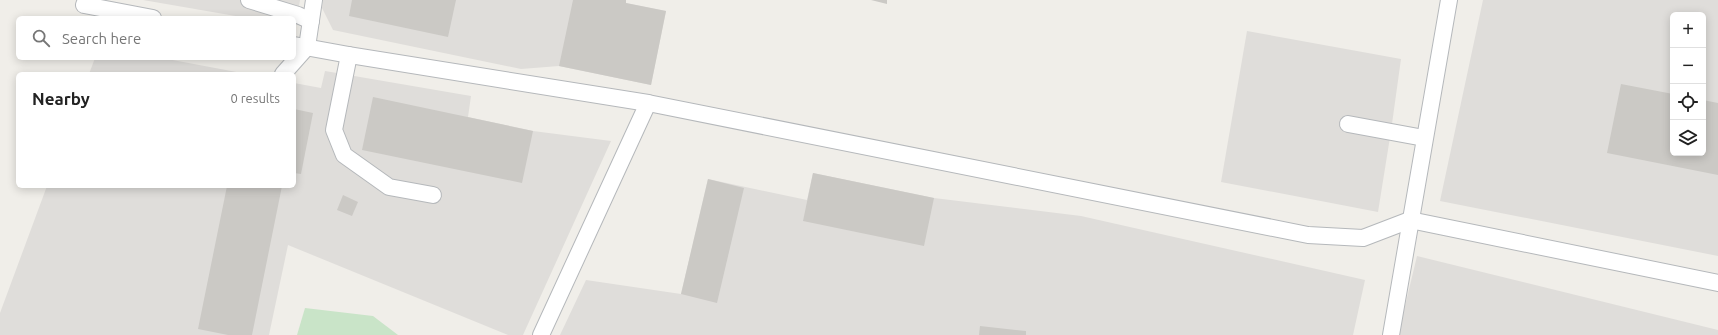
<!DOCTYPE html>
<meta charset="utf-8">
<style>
:root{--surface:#fff;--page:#f6f6f6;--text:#222;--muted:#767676;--line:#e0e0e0}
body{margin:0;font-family:Ubuntu,sans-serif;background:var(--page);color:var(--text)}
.controls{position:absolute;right:12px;top:12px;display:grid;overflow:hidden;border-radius:6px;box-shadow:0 2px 10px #0003}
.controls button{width:36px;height:36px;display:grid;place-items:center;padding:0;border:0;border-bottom:1px solid var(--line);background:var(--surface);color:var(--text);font:20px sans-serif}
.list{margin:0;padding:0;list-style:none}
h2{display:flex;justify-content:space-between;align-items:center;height:52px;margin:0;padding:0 16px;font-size:17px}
h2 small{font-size:13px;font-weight:400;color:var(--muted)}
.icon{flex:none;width:22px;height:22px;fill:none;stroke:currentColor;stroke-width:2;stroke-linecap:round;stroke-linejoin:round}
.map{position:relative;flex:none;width:1718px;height:335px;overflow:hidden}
.search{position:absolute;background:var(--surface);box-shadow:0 2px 10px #0003;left:16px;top:16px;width:280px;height:44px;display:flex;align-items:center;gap:10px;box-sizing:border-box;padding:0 14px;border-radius:6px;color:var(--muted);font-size:15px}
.panel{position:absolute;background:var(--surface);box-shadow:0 2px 10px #0003;left:16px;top:72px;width:280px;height:116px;border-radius:6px}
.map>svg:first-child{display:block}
.industrial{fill:#dfddda;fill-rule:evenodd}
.green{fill:#c9e4c8}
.building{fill:#cbc9c5}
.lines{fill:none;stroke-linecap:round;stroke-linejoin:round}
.lane-casing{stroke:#b5b8bb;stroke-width:18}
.lane{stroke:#fff;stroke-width:16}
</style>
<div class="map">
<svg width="1718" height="335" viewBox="0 0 1718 335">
<rect width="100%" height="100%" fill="#f0eee9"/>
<g class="industrial">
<polygon points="143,0 300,0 296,26 294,26 294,18 247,18"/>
<polygon points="323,0 626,0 626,3 666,11 651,85 559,66 521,69 333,30 322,8"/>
<path d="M1483,0H1718V256L1440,201ZM1673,15H1703V153H1673Z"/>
<polygon points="1247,31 1401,59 1391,131 1378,212 1221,182"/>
<polygon points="95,58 162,58 247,74 89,74"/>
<polygon points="325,71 471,96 468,117 533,131 611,141 523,335 508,335 288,245 269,335 0,335 0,313 47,186 294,186 294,83 321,88"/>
<polygon points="813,173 934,198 1081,216 1365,280 1353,335 560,335 586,280 681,294 708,179 807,200"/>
<polygon points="1417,256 1718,330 1718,335 1398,335"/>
</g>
<polygon class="green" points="305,308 373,316 398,335 297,335"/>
<g class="building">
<polygon points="352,0 456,0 448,37 349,16"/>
<polygon points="573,0 626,0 626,3 666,11 651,85 559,66"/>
<polygon points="871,0 887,0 887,4"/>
<polygon points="1621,84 1673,94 1673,153 1703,153 1703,100 1718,103 1718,175 1607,153"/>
<polygon points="373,97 533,131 522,183 362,150"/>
<polygon points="294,109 313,113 301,174 294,173"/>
<polygon points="813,173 934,198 924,246 803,221"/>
<polygon points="708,179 744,188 717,303 681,294"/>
<polygon points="227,186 282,186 252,335 228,335 198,329"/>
<polygon points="343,195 358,202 352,216 337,210"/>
<polygon points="980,326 1026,331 1026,335 979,335"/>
</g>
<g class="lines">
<defs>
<g id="lane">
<polyline points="86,0 84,5 153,18"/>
<polyline points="249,0 298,15 311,21"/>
<polyline points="294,45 349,55 648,103 1308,235 1363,238 1410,220 1718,283"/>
<polyline points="349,55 334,130 344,155 389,187 433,195"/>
<polyline points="283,74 307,47 314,0"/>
<polyline points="1348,124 1424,138"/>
<polyline points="541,335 648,103"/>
<polyline points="1391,335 1449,0"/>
</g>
</defs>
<use href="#lane" class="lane-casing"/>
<use href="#lane" class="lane"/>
</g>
</svg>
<div class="controls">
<button>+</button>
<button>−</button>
<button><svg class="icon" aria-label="locate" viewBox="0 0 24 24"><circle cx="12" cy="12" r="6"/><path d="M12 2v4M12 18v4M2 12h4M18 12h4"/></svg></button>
<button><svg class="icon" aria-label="layers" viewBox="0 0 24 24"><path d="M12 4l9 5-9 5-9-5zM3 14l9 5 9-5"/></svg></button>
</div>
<div class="search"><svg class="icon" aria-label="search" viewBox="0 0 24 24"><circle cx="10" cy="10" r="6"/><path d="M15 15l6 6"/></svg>Search here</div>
<section class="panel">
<h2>Nearby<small>0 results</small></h2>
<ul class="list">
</ul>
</section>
</div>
